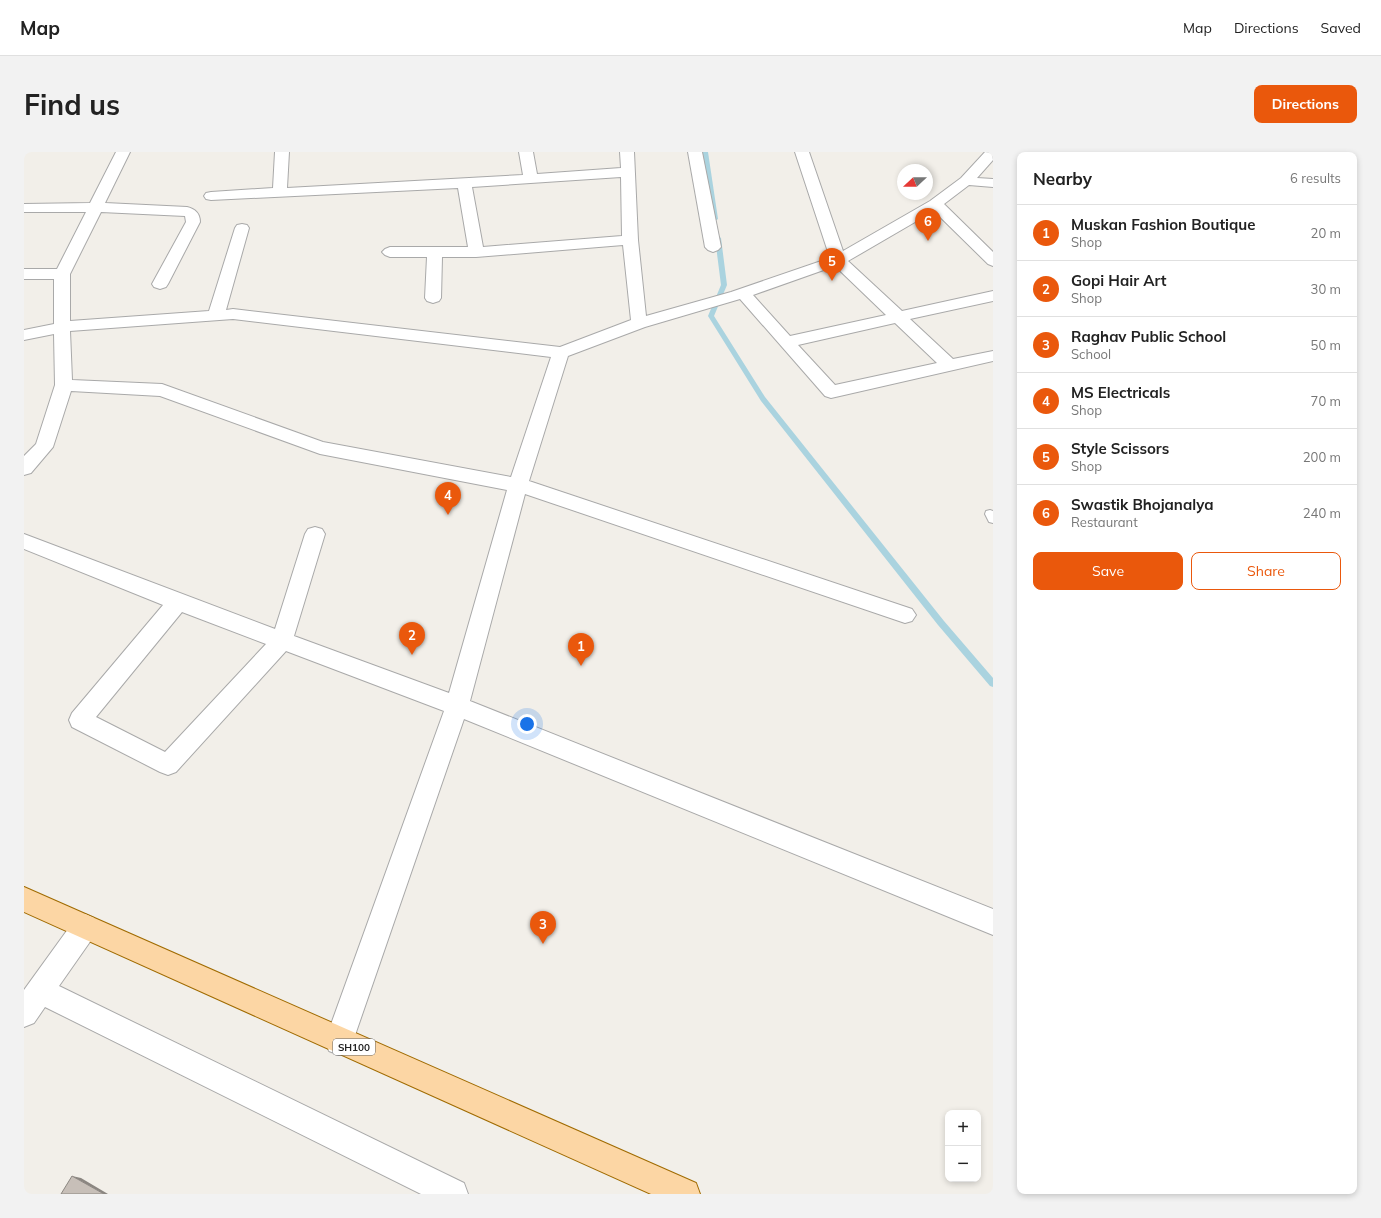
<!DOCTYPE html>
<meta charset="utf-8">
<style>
:root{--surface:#fff;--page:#f2f2f2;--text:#222;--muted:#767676;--line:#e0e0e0;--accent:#ea580c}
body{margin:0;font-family:Mulish,sans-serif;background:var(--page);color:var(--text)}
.controls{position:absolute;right:12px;bottom:12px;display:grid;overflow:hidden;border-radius:8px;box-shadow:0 2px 6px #0003}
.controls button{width:36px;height:36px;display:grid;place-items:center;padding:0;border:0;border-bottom:1px solid var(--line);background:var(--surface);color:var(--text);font:20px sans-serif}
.compass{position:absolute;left:873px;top:12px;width:36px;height:36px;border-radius:50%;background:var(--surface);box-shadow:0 2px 6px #0003;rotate:248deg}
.you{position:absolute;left:503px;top:572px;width:14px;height:14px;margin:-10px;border:3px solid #fff;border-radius:50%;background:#1a73e8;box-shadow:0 0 0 6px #1a73e833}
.badge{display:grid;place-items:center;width:26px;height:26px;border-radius:50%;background:var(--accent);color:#fff;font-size:13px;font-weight:700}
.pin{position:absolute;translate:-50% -33px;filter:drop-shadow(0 1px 2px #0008)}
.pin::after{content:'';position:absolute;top:21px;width:14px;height:12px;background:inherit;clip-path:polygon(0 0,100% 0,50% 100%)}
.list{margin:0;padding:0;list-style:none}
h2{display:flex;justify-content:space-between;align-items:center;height:52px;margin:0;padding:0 16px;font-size:17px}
h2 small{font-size:13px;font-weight:400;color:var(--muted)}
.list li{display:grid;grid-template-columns:26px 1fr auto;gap:12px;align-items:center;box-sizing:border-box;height:56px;padding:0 16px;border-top:1px solid var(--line)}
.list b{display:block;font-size:15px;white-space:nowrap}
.list p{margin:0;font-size:13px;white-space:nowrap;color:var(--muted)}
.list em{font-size:13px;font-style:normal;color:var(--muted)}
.actions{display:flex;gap:8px;padding:12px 16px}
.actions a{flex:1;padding:9px 0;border:1px solid var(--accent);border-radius:8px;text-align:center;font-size:14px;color:var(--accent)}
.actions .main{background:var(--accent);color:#fff}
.map{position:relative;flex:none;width:969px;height:1042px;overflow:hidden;border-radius:8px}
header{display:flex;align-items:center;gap:24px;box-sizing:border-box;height:56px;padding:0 20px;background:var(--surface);border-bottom:1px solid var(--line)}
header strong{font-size:19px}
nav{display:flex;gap:22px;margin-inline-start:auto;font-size:14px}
.intro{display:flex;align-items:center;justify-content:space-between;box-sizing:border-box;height:96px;padding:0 24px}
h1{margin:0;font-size:28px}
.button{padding:10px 18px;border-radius:8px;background:var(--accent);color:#fff;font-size:14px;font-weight:700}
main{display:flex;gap:24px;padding:0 24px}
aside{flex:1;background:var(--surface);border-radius:8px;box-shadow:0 2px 6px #0003}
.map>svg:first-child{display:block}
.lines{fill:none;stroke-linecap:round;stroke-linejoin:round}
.stream{fill:#aad3df;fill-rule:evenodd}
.service-casing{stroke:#a9a9a9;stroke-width:2}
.minor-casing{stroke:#a9a9a9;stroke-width:2}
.primary-casing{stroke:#a06b00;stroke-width:2}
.service{fill:#fff;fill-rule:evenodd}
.minor{fill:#fff;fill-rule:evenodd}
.primary{fill:#fcd6a4;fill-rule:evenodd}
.shaded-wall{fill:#8b8681}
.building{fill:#c7bfb8;stroke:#8b8681}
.labels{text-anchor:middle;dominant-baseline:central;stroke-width:4;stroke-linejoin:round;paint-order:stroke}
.shield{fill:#fff;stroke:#646464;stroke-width:1}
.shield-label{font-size:10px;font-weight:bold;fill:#222}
</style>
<header>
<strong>Map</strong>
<nav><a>Map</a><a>Directions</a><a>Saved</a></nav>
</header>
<div class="intro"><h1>Find us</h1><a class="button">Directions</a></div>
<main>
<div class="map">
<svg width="969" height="1042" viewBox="0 0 969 1042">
<rect width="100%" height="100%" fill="#f2efe9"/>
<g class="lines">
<g class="stream">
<polygon points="678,0 684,0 694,67 691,69 688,67"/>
<polygon points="694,84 697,86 703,133 690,164 741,245 920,469 969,526 969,535 966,534 914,473 737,249 684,164 697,133 691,86"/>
</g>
<defs>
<polygon id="service" points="966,358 969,359 969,371 965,370 961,362 962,359"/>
<g id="minor">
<path d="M92,0H106L81,51L163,55C171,57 176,61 176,70L144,132L142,135L136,137L130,135L128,132L162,70L161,64L77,60L46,122V169L185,159L211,76L213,73L218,72L223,73L225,76L202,158L209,157L536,195L607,168L599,93L452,105H418L417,146L415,149L409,151L403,149L401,146L403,105H366L361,103L358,100L361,97L366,95H444L434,36L187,48L182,47L180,44L182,41L187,40L249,36L251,0H265L263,36L499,23L495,0H509L513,22L597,16L596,0H610L614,88L622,164L707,140L806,106L771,0H785L819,99L906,49L937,26L961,0H969V8L953,26L969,27V35L945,33L920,52L969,100V114L964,112L910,59L824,109L878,159L969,139V149L886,167L929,207L969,199V209L807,246L801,244L716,147L621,175L544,204L505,329L888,457L892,463L888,469L881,471L501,342L446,549L969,757V783L440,567L329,889L325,899L315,903L305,899L301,889L420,559L262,499L152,620L144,623L136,620L48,575L45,568L48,561L139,453L0,397V382L251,477L281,382L284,377L291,375L298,377L301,382L270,484L425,541L483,338L296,302L136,244L47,239L29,295L7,321L0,323V304L12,292L31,233L30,182L0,188V178L30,172V127H0V117H33L62,60H0V52L66,51ZM597,25L598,84L459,95L448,35ZM811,114L862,163L766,184L729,143ZM209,167L527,205L487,325L299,290L138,232L48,228L46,179ZM871,171L913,211L811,233L774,193ZM158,460L242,492L141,600L72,565Z"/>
<polygon points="664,0 678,0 697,95 694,98 689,100 684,98 681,95"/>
<polygon points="61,762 70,766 74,775 70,784 35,834 440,1031 444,1042 397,1042 21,855 10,871 0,875 0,838 52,766"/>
</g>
<polygon id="primary" points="0,735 672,1031 676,1042 627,1042 0,760"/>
</defs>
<use href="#service" class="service-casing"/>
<use href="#minor" class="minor-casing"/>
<use href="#primary" class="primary-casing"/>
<use href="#service" class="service"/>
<use href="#minor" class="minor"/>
<use href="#primary" class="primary"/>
</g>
<polygon class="shaded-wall" points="48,1024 57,1026 84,1042 80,1042"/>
<polygon class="building" points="48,1024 80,1042 37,1042"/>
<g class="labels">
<rect class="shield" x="309" y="887" width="42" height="16" rx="3"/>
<g class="shield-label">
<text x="330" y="895">SH100</text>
</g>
</g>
</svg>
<div class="controls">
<button>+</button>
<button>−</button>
</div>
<svg class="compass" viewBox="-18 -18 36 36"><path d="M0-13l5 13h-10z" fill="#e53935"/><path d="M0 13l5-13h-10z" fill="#767676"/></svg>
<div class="you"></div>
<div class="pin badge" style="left:557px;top:514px">1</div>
<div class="pin badge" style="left:388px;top:503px">2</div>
<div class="pin badge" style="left:519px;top:792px">3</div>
<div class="pin badge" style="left:424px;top:363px">4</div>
<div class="pin badge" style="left:808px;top:129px">5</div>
<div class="pin badge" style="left:904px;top:89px">6</div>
</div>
<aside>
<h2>Nearby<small>6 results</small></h2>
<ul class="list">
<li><span class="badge">1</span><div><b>Muskan Fashion Boutique</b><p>Shop</p></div><em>20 m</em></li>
<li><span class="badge">2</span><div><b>Gopi Hair Art</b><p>Shop</p></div><em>30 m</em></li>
<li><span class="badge">3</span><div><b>Raghav Public School</b><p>School</p></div><em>50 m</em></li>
<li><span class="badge">4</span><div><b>MS Electricals</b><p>Shop</p></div><em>70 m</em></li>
<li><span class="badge">5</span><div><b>Style Scissors</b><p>Shop</p></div><em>200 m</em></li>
<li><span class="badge">6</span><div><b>Swastik Bhojanalya</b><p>Restaurant</p></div><em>240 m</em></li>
</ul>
<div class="actions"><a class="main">Save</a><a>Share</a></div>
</aside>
</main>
